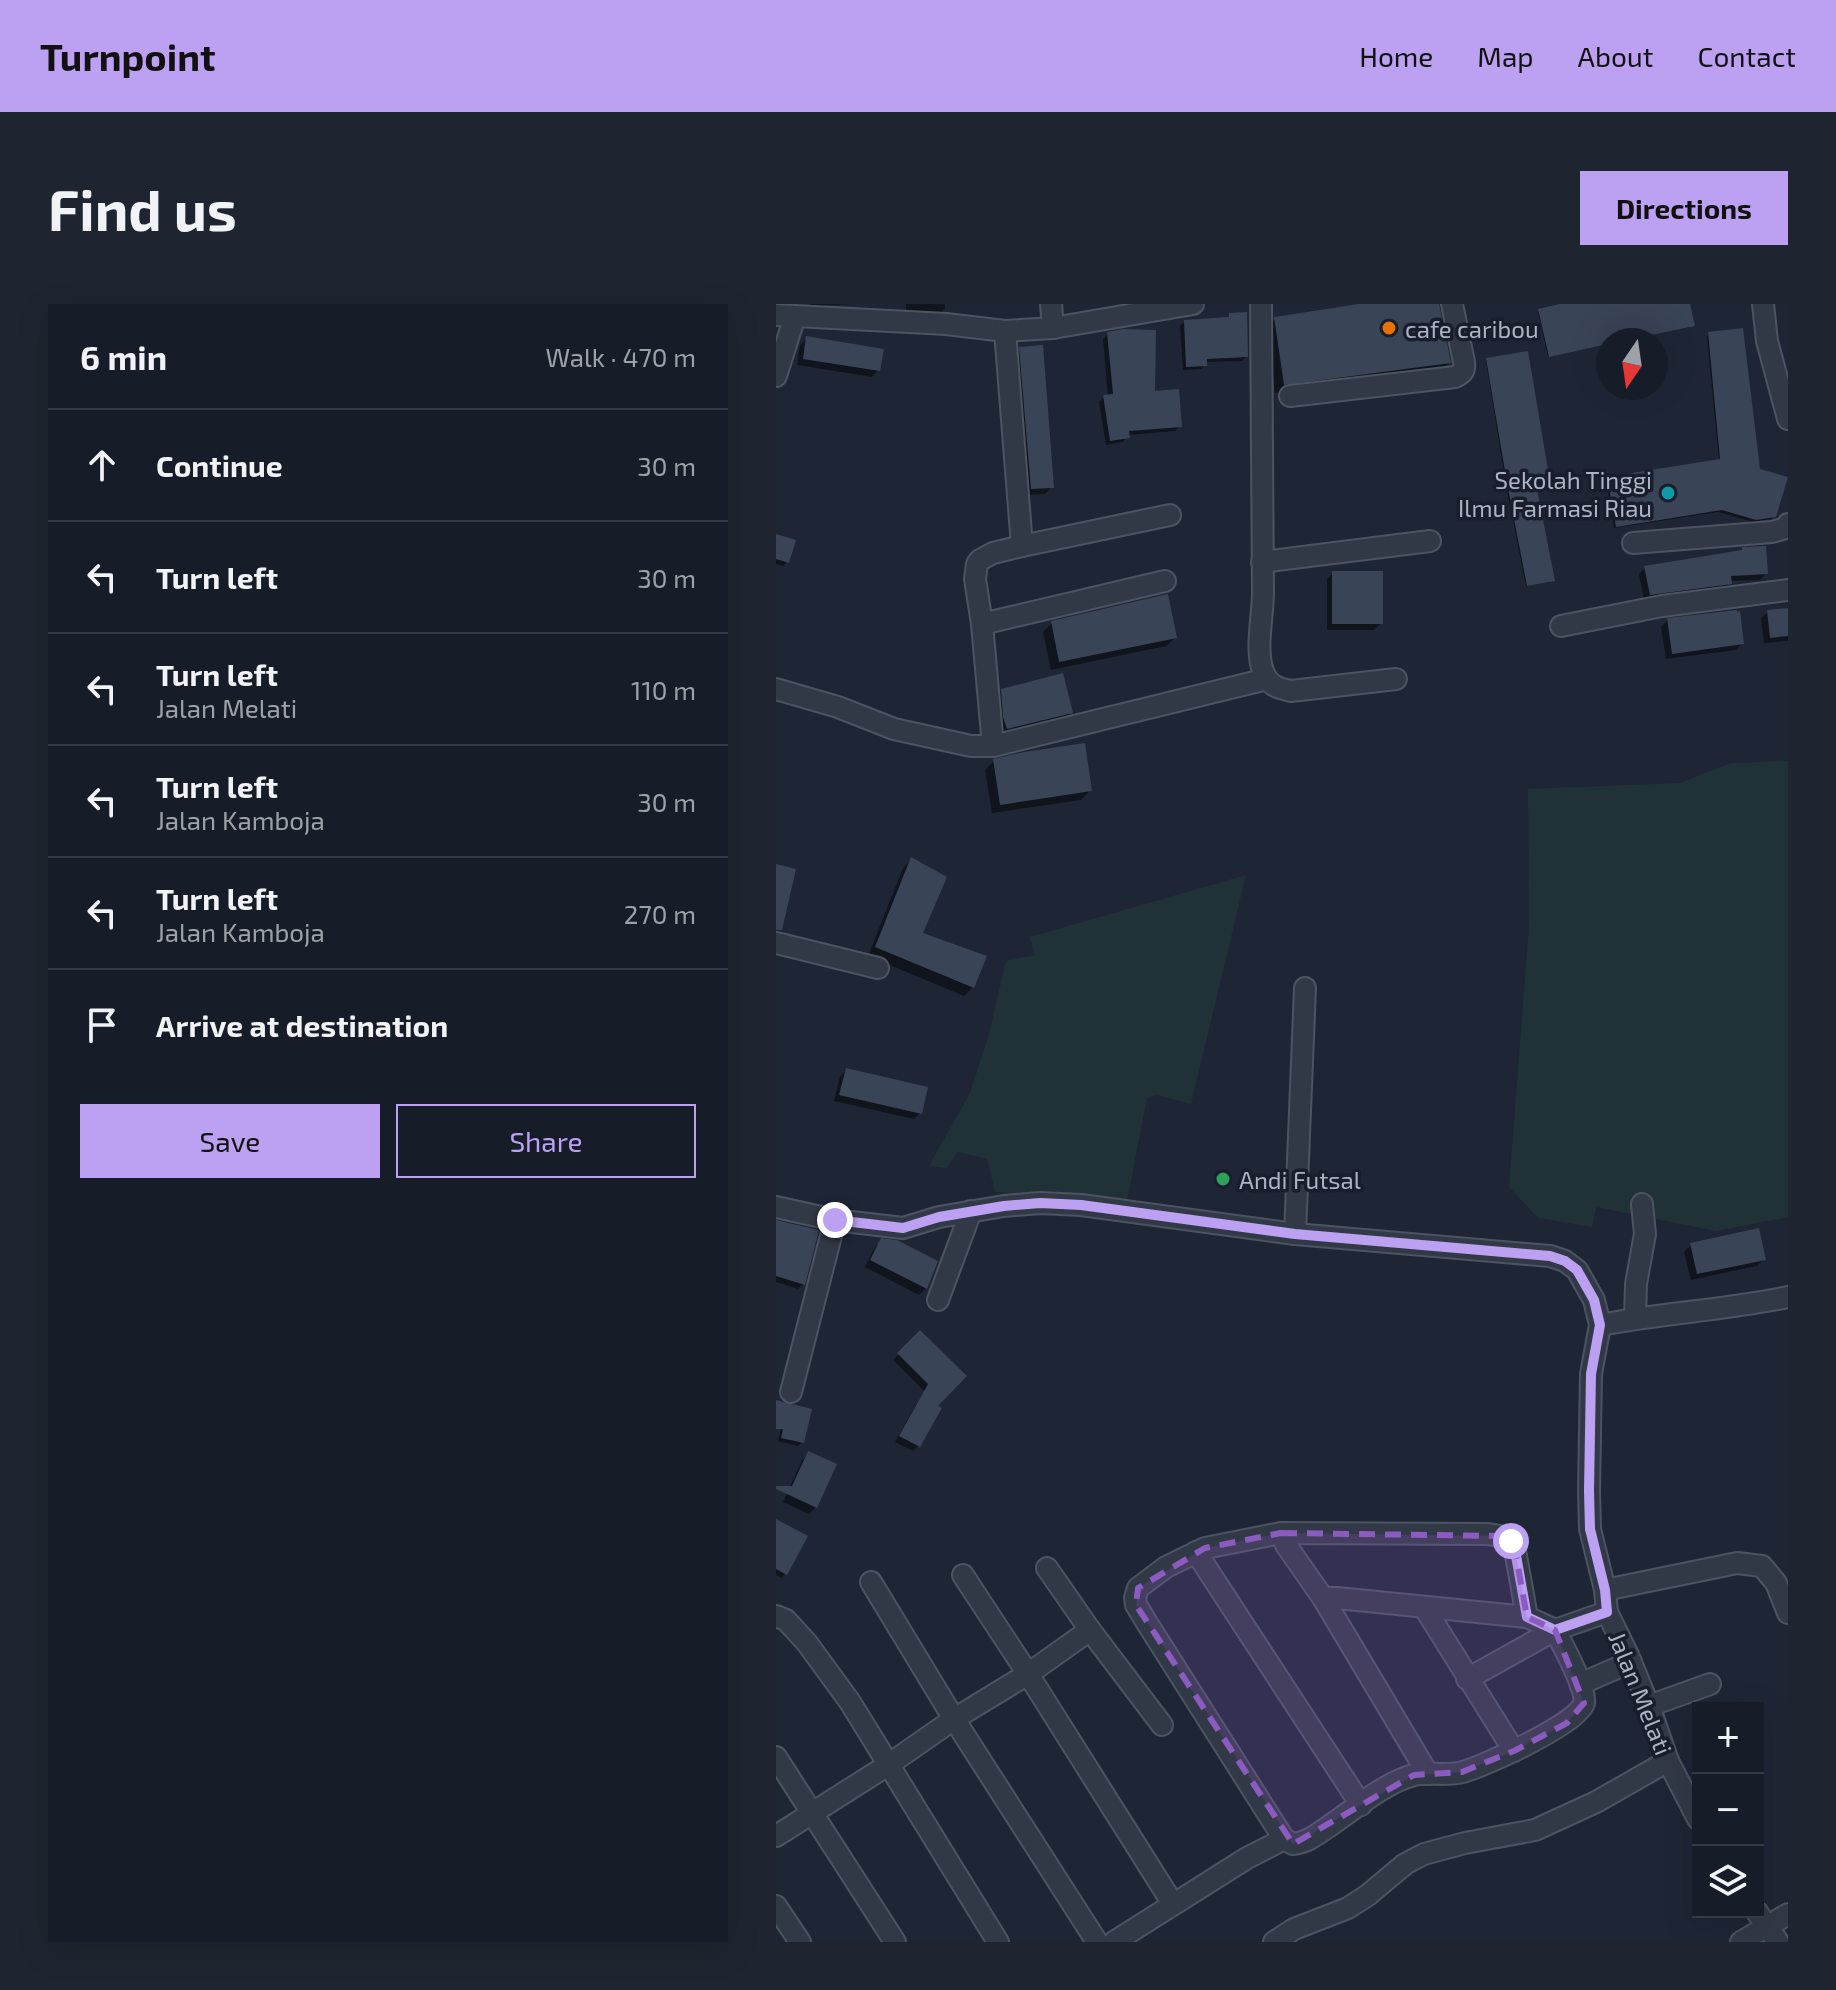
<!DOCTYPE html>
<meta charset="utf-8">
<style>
:root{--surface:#161c28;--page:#1f2530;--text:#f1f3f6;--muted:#9ea1a8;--line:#353a45;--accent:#bca0f2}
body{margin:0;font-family:"Exo 2",sans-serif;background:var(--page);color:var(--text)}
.controls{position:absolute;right:24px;bottom:24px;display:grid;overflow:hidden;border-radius:0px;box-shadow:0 8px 32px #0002}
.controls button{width:72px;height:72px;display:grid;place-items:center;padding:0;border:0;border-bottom:2px solid var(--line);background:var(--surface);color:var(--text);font:40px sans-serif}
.compass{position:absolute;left:820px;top:24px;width:72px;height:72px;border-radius:50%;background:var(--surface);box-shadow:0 8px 32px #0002;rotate:193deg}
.stop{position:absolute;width:24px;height:24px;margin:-18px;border:6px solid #bca0f2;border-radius:50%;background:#fff}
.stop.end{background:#bca0f2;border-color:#fff;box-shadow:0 2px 8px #0008}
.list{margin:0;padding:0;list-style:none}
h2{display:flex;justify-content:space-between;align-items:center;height:104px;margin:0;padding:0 32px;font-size:34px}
h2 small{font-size:26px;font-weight:400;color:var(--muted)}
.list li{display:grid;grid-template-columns:52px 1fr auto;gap:24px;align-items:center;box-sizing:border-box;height:112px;padding:0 32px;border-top:2px solid var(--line)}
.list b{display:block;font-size:30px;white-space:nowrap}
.list p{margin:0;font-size:26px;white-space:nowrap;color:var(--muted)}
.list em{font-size:26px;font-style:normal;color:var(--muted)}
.actions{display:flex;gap:16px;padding:24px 32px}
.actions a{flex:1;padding:18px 0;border:2px solid var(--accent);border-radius:0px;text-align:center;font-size:28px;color:var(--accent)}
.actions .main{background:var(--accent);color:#111}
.icon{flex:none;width:44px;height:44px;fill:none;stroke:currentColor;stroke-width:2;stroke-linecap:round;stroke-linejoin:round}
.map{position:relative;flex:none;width:1012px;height:1638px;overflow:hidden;border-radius:0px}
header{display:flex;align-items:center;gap:48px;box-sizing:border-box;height:112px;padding:0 40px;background:var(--accent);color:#111}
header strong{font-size:38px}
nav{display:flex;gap:44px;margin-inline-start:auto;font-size:28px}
.intro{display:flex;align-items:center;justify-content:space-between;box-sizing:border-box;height:192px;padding:0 48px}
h1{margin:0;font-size:56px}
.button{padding:20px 36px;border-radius:0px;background:var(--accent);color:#111;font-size:28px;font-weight:700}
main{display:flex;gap:48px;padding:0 48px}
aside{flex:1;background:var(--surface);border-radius:0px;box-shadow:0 8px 32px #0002}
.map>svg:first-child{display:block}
.green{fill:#203237}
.shadow{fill:#0007}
.building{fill:#3a4457}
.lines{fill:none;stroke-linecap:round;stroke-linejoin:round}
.minor-casing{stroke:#4c5362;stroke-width:24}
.minor{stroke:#323946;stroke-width:20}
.route{stroke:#bca0f2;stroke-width:10}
.marked{fill:#8c5bc1;fill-opacity:0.2;stroke:#8c5bc1;stroke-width:6;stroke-dasharray:16 10;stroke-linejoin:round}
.food-dot{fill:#e8710a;stroke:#181e2b;stroke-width:3}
.culture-dot{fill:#0f9aa8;stroke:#181e2b;stroke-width:3}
.leisure-dot{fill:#2e9e5b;stroke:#181e2b;stroke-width:3}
.labels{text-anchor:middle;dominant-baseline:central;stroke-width:7;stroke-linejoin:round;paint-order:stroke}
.poi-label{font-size:24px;fill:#abb3c4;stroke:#181e2b;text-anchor:start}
.street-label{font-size:24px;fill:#abb3c4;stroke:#181e2b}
</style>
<header>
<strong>Turnpoint</strong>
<nav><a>Home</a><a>Map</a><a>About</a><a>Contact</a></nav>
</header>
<div class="intro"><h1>Find us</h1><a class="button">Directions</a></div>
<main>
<aside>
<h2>6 min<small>Walk · 470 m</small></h2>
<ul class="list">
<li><svg class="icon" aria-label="ahead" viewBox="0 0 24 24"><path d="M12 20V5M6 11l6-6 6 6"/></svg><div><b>Continue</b></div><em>30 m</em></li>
<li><svg class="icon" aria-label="left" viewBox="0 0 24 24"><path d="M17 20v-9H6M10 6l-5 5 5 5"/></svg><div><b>Turn left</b></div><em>30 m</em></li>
<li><svg class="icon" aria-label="left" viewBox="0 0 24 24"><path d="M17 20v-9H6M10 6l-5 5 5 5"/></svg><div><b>Turn left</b><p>Jalan Melati</p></div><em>110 m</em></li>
<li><svg class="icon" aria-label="left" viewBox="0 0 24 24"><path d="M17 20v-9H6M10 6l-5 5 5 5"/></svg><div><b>Turn left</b><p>Jalan Kamboja</p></div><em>30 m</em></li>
<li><svg class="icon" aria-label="left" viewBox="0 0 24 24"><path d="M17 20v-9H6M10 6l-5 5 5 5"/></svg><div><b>Turn left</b><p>Jalan Kamboja</p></div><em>270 m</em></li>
<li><svg class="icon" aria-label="arrive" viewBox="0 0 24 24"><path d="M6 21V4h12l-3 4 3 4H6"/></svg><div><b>Arrive at destination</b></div></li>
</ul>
<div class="actions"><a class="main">Save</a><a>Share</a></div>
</aside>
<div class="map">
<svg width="1012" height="1638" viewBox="0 0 1012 1638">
<rect width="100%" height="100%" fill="#1e2636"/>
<g class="green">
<polygon points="1012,457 1012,913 940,927 820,903 816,923 762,914 733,883 753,622 752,485 904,479 955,459"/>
<polygon points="470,571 415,800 381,791 371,794 351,897 219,888 211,855 182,848 171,864 153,862 194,789 213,730 230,657 259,651 254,633"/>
</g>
<g class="shadow">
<polygon points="34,0 78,0 34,2"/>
<polygon points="130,0 169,0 169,4 163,11 130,10"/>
<polygon points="597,0 662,0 673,59 664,68 499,89 490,24 499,15"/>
<polygon points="793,0 912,0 915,23 852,36 832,36 832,40 772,53 762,8"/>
<polygon points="454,11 470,53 466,57 429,58 429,61 425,65 407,66 404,22 408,18 449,16"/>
<polygon points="332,30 377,89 404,122 399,127 352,131 347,138 330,141 323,98 328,93 332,92 327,35"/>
<polygon points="933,30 998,212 995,215 977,218 942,208 838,224 830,177 832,175 943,157 931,33"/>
<polygon points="31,35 102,66 96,73 21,61 24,41"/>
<polygon points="244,45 276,183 269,190 249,191 238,52"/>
<polygon points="711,55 771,172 757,175 775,278 750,282 730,182 710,57"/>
<polygon points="0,232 11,258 7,262 0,260"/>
<polygon points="967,245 990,269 984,276 954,277 954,279 948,285 868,296 863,270 869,264 964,248"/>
<polygon points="557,269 605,319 598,326 551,326 551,275"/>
<polygon points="1012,306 1012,337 988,339 985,314 992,308"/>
<polygon points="892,316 966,339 960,346 890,355 885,323"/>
<polygon points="276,319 399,334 390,342 275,366 267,328"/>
<polygon points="226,387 295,408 289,415 224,431 219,394"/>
<polygon points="218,457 314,487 305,496 216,509 209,466"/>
<polygon points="135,556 145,630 197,683 188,692 92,652 127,564"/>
<polygon points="70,766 144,809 138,815 58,797 64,773"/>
<polygon points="0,920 27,980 22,985 0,978"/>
<polygon points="105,937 150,984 143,991 89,963 99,943"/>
<polygon points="915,941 988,955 981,962 915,976 908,948"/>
<polygon points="144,1029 158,1102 142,1142 137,1147 119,1138 148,1087 117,1056"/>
<polygon points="9,1107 26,1138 22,1142 2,1137"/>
<polygon points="33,1149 40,1203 33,1210 7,1198 26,1156"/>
<polygon points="0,1222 9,1270 5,1274 0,1271"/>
</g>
<g class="building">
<polygon points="583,0 663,0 675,59 508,81 498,13"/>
<polygon points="784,0 914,0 919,22 852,36 832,36 832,40 773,53 762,5"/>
<polygon points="471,8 472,53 431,55 431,62 410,63 408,16 453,13 453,9"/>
<polygon points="967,24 984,165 1012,173 1000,213 980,216 946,206 840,223 831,173 944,155 932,28"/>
<polygon points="347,25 380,26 379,87 403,85 406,123 353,127 354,134 334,137 327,91 337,90 331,28"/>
<polygon points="30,32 108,45 104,67 27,55"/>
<polygon points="267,41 278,184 255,185 243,43"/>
<polygon points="752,47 773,172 759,175 779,277 751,282 731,179 710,54"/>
<polygon points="0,230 20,236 13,259 0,255"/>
<polygon points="990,242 992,270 955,272 956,280 874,291 868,262 966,246 966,243"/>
<rect x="556" y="267" width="51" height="53"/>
<polygon points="392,290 401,334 283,358 275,317"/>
<polygon points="1012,304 1012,332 994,334 991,306"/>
<polygon points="961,306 961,308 964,307 968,340 896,350 891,314"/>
<polygon points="287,369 297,409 231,425 227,413 225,385"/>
<polygon points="309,439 316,487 224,501 217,455 248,448"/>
<polygon points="135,553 171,573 147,629 211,652 198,684 99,643"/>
<polygon points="0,560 20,565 6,626 0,626"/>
<polygon points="70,764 152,783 146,810 63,791"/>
<polygon points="0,916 43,926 29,981 0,972"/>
<polygon points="983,924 990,956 921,970 914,939"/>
<polygon points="105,934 121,936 162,957 151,985 94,956"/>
<polygon points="144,1026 191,1072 162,1102 166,1104 144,1143 123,1132 152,1080 121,1049"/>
<polygon points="0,1096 36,1105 28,1139 5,1134 7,1125 0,1125"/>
<polygon points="32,1147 61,1160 41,1204 0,1185 0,1182 16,1182"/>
<polygon points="0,1215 32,1232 11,1271 0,1265"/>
</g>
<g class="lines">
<defs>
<g id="minor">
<polyline points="275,0 277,24"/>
<path d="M485,0C485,96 487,192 487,288C487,312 479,345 487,367C492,381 501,384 515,387L620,375"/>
<polyline points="987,0 991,37 1012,115"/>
<polyline points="0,11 170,20 229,27 277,24 417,0"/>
<polyline points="229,27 246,242"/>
<polyline points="0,72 19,12"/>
<path d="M514,92L679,73C687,69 689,67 688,58L676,0"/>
<polyline points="857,239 996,228 1010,224 1012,220"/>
<polyline points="486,258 654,237"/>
<polyline points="206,320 389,277"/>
<polyline points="785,322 886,302 1012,286"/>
<polyline points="0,385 62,403 118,425 195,442 217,442 491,375"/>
<polyline points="217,442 206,320 199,275 201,260 204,256 217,249 246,242 394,211"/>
<polyline points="0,639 102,664"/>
<polyline points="0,903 59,916 127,924 163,913 228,902 264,899 305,901 519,930 774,952 789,957 801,966 818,996 824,1021 815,1070 813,1187 814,1225 829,1286 831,1308 852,1351 873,1402 892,1457 922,1515"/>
<polyline points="519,930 529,684"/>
<polyline points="162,996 195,907"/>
<polyline points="859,1014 860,980 869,930 866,900"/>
<path d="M824,1021C886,1009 950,1006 1012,993"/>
<polyline points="15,1088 59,916"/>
<polyline points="505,1229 510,1241 547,1294 561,1294 751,1313 779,1326 691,1375"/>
<polyline points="420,1248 585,1501"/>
<polyline points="187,1271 252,1370 397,1600"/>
<polyline points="95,1278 178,1415 321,1638"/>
<polyline points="829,1286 961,1259 986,1262 1000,1279 1012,1309"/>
<polyline points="547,1294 652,1470"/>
<polyline points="648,1303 738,1447"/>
<polyline points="0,1312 10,1316 31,1339 74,1398 222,1638"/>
<path d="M751,1313L739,1246C733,1231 726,1232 711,1230L505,1229L429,1244L390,1263L362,1284L359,1294L360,1301L371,1319L508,1535L517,1540C529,1539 539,1532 549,1525C575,1508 609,1478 638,1471C654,1468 672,1472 687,1468C708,1462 804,1419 808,1399C811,1385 786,1340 779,1326L831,1308"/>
<polyline points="314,1326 386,1421"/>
<polyline points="804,1380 855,1358"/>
<polyline points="873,1402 934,1380"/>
<polyline points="0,1453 119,1638"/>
<polyline points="0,1532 112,1461 178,1415 252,1370 314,1326 271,1264"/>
<polyline points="0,1602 24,1638"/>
<polyline points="981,1608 1002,1638"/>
<polyline points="338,1638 471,1554 508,1535"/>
<polyline points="498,1638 518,1625 572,1604 592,1591 629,1560 648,1550 689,1539 759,1526 820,1498 892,1457"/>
<polyline points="965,1638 1012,1610"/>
</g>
</defs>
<use href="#minor" class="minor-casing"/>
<use href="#minor" class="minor"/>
</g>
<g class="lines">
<polyline class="route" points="59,916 127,924 163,913 228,902 264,899 305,901 519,930 774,952 789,957 801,966 818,996 824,1021 815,1070 813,1187 814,1225 829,1286 831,1308 779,1326 751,1313 739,1246 735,1237"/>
</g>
<path class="marked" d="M505,1229L728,1232L739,1246L751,1313L779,1326L808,1399L791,1419L738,1447L686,1468L638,1471L517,1540L360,1301L362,1284L429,1244Z"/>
<circle class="food-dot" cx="613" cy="24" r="8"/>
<circle class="culture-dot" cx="892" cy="189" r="8"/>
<circle class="leisure-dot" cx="447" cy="875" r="8"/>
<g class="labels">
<g class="poi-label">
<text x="629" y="24">cafe caribou</text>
<text x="876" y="175" text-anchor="end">Sekolah Tinggi<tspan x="876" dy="28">Ilmu Farmasi Riau</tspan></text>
<text x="463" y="875">Andi Futsal</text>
</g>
<g class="street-label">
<text transform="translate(865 1389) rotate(68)">Jalan Melati</text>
</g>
</g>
</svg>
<div class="controls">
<button>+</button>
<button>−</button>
<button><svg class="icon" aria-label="layers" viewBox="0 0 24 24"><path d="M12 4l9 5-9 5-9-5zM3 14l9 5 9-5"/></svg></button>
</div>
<svg class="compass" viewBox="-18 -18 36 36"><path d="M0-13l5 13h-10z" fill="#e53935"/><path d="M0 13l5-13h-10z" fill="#9ea1a8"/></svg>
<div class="stop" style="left:735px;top:1237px"></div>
<div class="stop end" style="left:59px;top:916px"></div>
</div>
</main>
